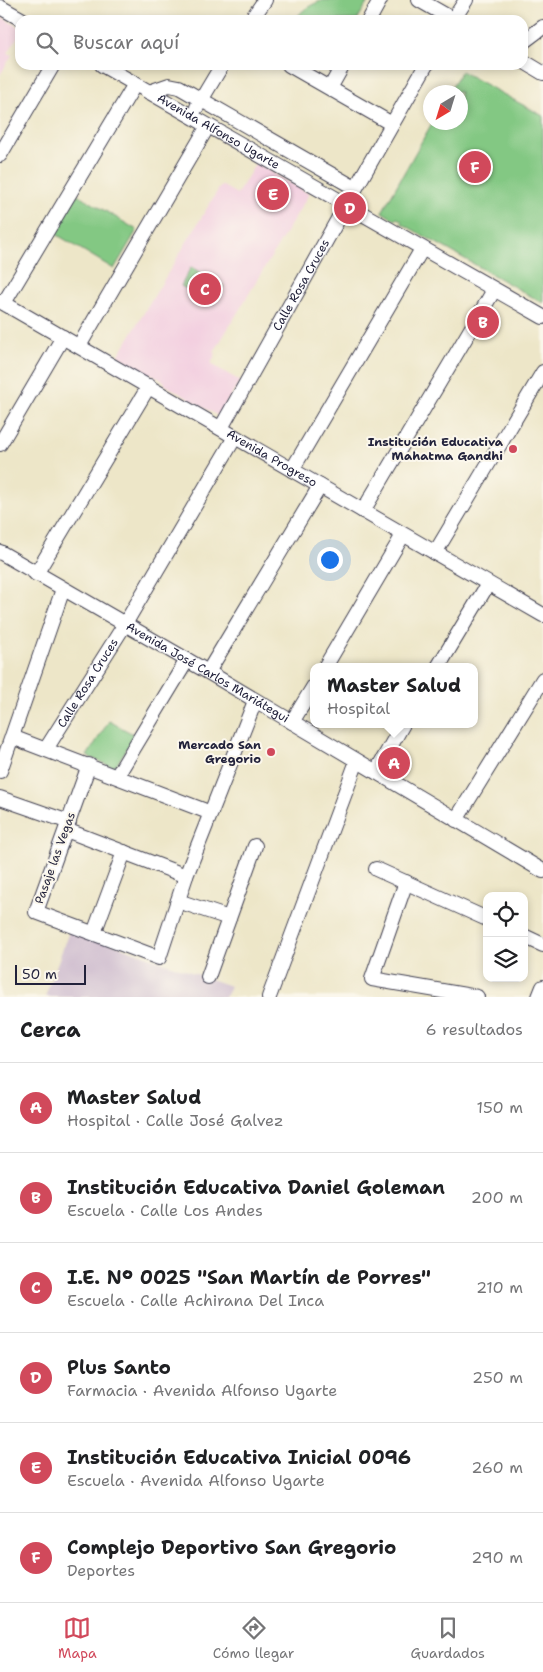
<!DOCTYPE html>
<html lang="es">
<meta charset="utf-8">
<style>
:root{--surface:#fff;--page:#f2f2f2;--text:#202124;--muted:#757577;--line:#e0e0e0;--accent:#d1495b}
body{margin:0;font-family:"Shantell Sans",sans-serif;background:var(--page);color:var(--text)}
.controls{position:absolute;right:15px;bottom:15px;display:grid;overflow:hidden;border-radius:10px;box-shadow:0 2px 8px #0003}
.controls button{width:45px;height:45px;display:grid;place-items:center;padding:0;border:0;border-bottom:1px solid var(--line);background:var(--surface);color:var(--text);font:25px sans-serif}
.compass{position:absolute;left:423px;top:85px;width:45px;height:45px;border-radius:50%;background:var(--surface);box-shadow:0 2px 8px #0003;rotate:218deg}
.scale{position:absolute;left:15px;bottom:12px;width:71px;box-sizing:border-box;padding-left:5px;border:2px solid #22223b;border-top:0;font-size:14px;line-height:18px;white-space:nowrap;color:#22223b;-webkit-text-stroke:4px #fbf7ec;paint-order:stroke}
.you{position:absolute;left:329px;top:559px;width:18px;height:18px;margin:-12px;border:4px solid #fff;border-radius:50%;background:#1a73e8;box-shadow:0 0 0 8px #1a73e833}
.badge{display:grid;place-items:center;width:32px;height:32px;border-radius:50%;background:var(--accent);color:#fff;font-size:16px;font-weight:700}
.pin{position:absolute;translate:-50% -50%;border:2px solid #fff;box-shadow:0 1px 5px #0006}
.popup{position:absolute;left:310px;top:663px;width:168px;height:65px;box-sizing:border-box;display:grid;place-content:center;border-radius:10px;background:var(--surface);filter:drop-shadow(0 1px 4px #0005);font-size:16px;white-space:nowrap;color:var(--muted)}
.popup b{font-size:19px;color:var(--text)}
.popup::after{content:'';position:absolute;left:50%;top:100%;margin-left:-10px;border:10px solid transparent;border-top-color:var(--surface)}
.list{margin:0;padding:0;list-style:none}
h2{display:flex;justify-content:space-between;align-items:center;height:65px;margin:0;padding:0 20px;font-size:21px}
h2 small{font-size:16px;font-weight:400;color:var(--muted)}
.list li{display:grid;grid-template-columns:32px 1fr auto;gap:15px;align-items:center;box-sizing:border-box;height:90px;padding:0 20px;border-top:1px solid var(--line)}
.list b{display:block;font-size:19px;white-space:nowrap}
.list p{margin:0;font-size:16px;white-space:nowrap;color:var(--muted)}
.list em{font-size:16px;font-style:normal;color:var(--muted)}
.icon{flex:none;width:28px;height:28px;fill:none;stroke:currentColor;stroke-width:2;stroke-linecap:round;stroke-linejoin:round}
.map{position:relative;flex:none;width:543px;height:997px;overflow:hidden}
.search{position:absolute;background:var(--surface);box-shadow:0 2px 8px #0003;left:15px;right:15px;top:15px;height:55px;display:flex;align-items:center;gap:12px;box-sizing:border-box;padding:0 18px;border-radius:15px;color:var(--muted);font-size:19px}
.sheet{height:605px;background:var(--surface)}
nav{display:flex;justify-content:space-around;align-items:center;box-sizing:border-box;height:70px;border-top:1px solid var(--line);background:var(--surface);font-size:14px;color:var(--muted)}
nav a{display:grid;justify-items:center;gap:2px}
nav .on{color:var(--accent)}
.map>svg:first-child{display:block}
.built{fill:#f3cfe0}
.industrial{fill:#cfbdcf}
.green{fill:#83c883;stroke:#52755f}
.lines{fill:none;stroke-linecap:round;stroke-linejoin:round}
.minor-casing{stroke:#403f50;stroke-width:16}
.minor{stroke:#fff;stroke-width:14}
.poi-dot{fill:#d1495b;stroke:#fbf7ec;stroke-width:2}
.labels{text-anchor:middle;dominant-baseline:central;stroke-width:4;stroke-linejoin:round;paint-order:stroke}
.street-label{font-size:12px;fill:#22223b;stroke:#fbf7ec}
.poi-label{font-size:12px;font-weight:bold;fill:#22223b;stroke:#fbf7ec;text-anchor:end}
</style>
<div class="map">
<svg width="543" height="997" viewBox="0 0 543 997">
<rect width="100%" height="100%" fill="#fbf7ec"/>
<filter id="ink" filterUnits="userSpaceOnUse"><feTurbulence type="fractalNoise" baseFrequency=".02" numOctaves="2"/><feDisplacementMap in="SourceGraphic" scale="10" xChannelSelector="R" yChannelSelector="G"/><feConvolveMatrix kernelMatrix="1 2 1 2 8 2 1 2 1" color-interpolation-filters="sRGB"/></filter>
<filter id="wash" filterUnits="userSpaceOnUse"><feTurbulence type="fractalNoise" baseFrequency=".0096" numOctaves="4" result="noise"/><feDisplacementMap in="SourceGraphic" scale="20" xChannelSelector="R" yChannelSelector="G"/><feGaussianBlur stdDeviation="1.12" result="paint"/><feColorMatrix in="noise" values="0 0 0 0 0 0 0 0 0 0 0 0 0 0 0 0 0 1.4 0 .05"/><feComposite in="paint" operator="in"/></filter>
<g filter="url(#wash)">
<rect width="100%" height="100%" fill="#ede6c8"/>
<g class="built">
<polygon points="0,16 20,28 20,33 8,53 12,55 0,75"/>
<polygon points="256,163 309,194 214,352 216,353 211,364 240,381 218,416 164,384 165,382 150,373 149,374 118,356 221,185 237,194"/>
</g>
<polygon class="industrial" points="70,929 230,986 225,997 45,997"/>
<g class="green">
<path d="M323,0H369L357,20H295C302,9 311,5 323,0Z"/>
<polygon points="461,71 543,116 543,303 401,223 402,221 397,218 395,220 382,212 432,123 460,122 460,92 449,92"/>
<polygon points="77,194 137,230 114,269 54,233"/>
<polygon points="191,267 224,286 213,304 181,286"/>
<polygon points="109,721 135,735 117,764 112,767 87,756"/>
</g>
</g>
<g filter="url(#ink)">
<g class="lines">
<defs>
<g id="minor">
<polyline points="419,0 454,20"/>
<polyline points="0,7 23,20"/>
<polyline points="251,20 265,0"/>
<polyline points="369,20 380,0"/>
<polyline points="453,20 466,0"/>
<polyline points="523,42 543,27"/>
<polyline points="523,61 543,73"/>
<path id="s1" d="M102,65L543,317"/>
<polyline points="289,65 392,124"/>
<polyline points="330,88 343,65"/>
<polyline points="149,92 169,85 179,87 355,188"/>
<polyline points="197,107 222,65"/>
<polyline points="0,155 53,65"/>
<path id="s2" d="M0,301L543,615"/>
<polyline points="4,303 135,84"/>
<polyline points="79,346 208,126"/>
<path id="s3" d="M221,428L346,205L426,65"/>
<polyline points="0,444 63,337"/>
<polyline points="292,470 422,249"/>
<polyline points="363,511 494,290"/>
<path id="s4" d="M0,552L208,672L543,871"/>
<polyline points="435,553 543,372"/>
<polyline points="36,574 149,386"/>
<polyline points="325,667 403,535"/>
<polyline points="438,667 488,584"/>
<polyline points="208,672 320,486"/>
<polyline points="292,722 314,686"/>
<polyline points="12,737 211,813"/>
<path id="s5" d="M46,749L125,624L235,437"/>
<polyline points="89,765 36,912 159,958 186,876 255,701"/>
<polyline points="0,771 63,589"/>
<polyline points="376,772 403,724"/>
<polyline points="117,776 187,660"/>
<polyline points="0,798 69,822"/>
<polyline points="456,820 543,679"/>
<polyline points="66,830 186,876"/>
<polyline points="376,869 487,919"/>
<polyline points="406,882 372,979 477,997"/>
<polyline points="178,901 229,918"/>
<polyline points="94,933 124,852"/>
<polyline points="524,936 543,945"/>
<polyline points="208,977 255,846"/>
<polyline points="269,997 357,761"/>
<polyline points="539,997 543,987"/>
</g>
</defs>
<use href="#minor" class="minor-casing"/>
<use href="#minor" class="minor"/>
</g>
</g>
<g class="poi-dot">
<circle cx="513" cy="449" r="5"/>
<circle cx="271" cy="752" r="5"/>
</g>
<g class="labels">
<g class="street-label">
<text stroke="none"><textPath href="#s1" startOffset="134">Avenida Alfonso Ugarte</textPath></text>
<text stroke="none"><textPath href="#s3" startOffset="164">Calle Rosa Cruces</textPath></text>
<text stroke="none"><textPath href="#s2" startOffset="314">Avenida Progreso</textPath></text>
<text stroke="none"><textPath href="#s4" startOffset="240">Avenida José Carlos Mariátegui</textPath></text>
<text stroke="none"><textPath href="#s5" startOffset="78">Calle Rosa Cruces</textPath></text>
<text transform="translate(55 858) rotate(-70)">Pasaje las Vegas</text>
</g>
<g class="poi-label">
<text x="503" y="442">Institución Educativa<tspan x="503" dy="14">Mahatma Gandhi</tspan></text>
<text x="261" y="745">Mercado San<tspan x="261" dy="14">Gregorio</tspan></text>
</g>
</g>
</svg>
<div class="controls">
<button><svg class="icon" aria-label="locate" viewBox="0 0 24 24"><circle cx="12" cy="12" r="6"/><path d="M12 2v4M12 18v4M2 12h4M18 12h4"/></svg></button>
<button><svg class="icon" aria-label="layers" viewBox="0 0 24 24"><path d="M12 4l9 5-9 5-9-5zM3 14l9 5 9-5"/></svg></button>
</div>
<svg class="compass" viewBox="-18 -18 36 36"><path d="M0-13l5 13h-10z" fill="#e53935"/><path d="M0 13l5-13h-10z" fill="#757577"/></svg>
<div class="scale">50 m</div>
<div class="you"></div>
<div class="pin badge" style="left:394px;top:763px">A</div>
<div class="popup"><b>Master Salud</b>Hospital</div>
<div class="pin badge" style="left:483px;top:322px">B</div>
<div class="pin badge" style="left:205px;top:289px">C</div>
<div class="pin badge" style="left:350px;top:208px">D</div>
<div class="pin badge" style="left:273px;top:194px">E</div>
<div class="pin badge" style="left:475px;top:167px">F</div>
<div class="search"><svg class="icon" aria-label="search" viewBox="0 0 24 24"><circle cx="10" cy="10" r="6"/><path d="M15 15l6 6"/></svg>Buscar aquí</div>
</div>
<section class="sheet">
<h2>Cerca<small>6 resultados</small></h2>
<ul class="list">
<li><span class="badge">A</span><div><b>Master Salud</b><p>Hospital · Calle José Galvez</p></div><em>150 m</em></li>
<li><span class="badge">B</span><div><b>Institución Educativa Daniel Goleman</b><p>Escuela · Calle Los Andes</p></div><em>200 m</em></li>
<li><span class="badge">C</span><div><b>I.E. N° 0025 &quot;San Martín de Porres&quot;</b><p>Escuela · Calle Achirana Del Inca</p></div><em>210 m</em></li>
<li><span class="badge">D</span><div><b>Plus Santo</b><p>Farmacia · Avenida Alfonso Ugarte</p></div><em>250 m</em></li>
<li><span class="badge">E</span><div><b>Institución Educativa Inicial 0096</b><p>Escuela · Avenida Alfonso Ugarte</p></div><em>260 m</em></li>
<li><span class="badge">F</span><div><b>Complejo Deportivo San Gregorio</b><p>Deportes</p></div><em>290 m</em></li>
</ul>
</section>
<nav>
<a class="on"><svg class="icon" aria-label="map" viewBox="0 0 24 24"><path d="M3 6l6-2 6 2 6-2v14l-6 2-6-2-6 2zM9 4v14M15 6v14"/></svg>Mapa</a>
<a><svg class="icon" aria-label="directions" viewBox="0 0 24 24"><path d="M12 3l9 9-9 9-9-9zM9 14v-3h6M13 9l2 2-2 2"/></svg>Cómo llegar</a>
<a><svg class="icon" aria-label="saved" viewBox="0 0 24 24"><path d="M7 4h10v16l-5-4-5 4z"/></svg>Guardados</a>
</nav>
